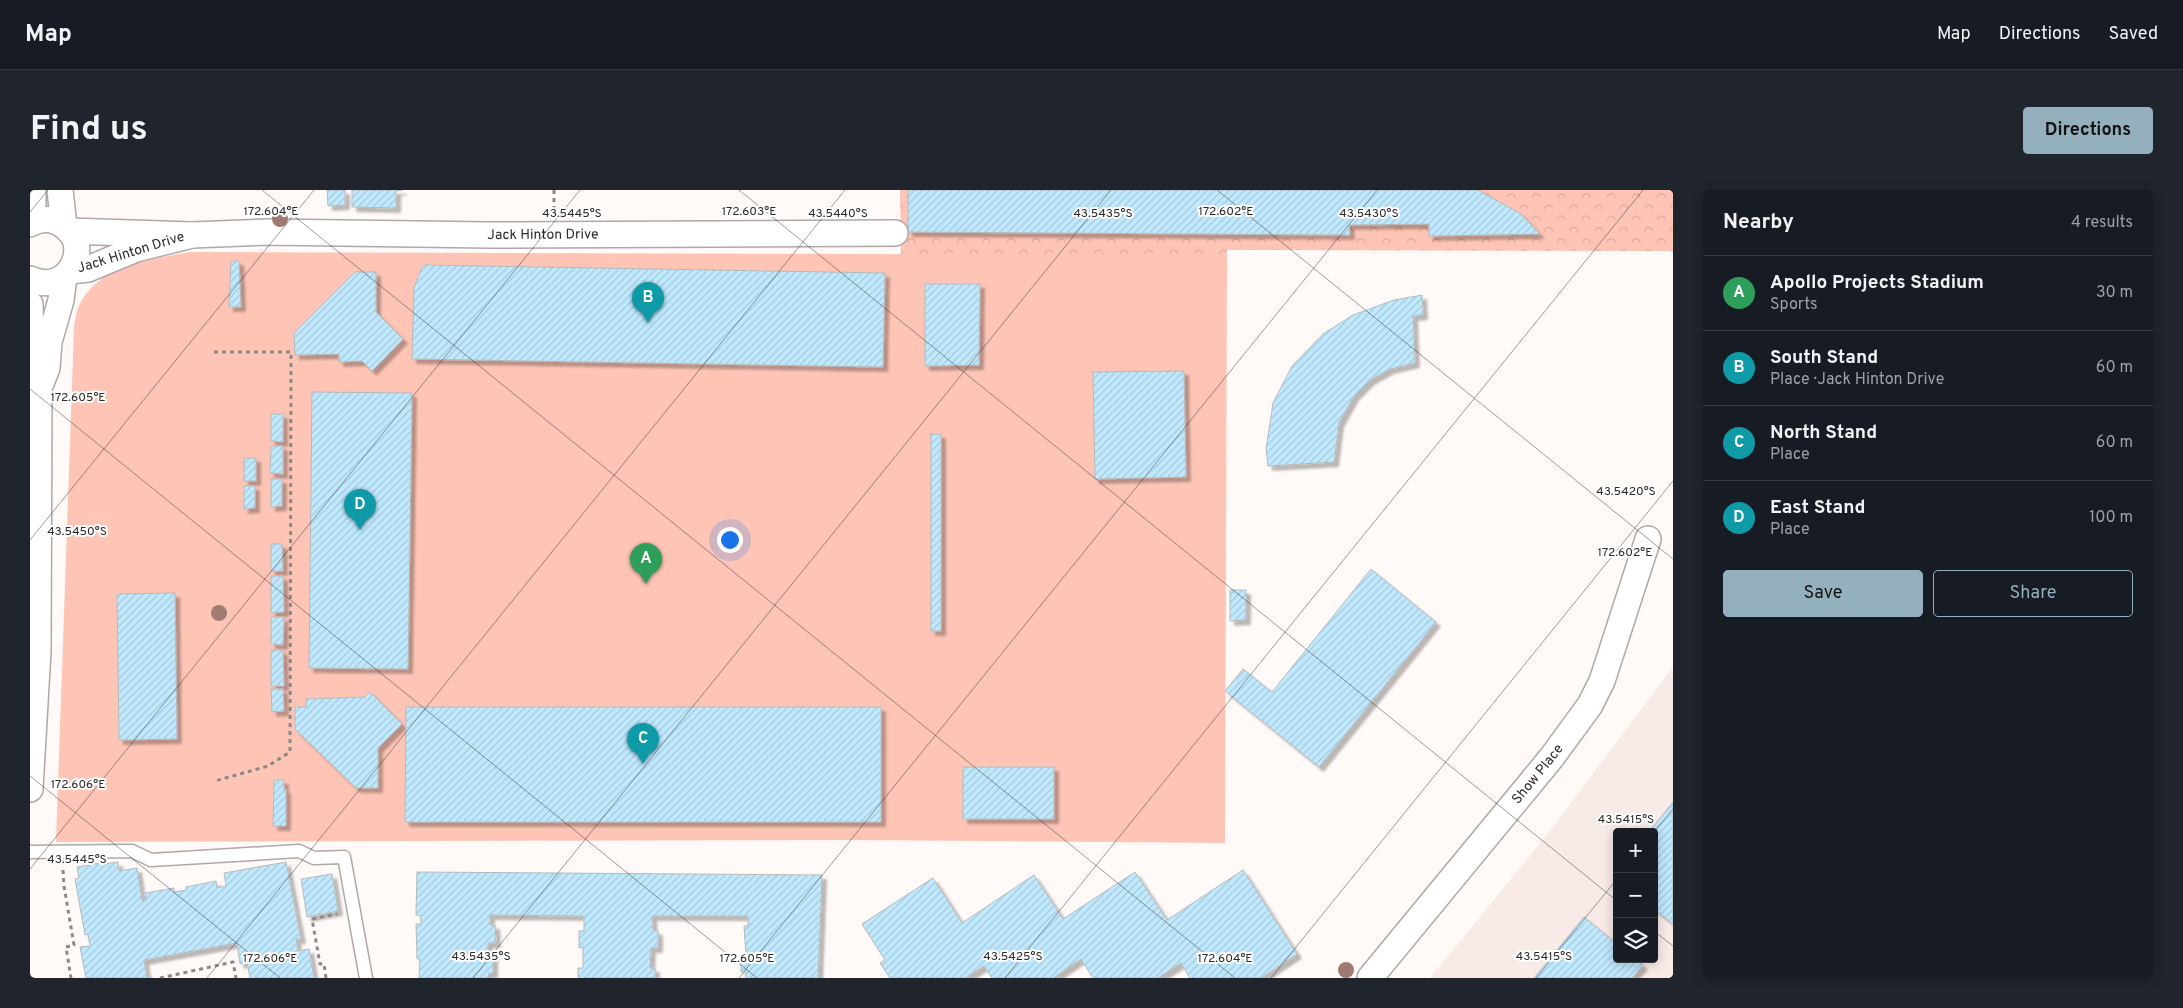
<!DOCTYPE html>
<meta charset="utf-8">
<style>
:root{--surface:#171b24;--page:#20242c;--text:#f1f3f6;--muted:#9ea1a6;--line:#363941;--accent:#94b0bc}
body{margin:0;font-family:Overpass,sans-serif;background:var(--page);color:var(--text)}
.controls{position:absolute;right:15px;bottom:15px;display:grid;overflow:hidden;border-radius:5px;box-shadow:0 2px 12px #0003}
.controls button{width:45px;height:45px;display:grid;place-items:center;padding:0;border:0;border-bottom:1px solid var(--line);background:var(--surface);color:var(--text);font:25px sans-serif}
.you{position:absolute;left:699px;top:349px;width:18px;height:18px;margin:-12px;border:4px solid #fff;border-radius:50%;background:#1a73e8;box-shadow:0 0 0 8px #1a73e833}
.badge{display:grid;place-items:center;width:32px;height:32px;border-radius:50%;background:var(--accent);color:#fff;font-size:16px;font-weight:700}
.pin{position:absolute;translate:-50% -41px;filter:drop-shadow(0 1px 2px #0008)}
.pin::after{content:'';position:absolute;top:26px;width:18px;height:15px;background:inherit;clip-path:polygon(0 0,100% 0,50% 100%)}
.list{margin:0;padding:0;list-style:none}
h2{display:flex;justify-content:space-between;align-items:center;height:65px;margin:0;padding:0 20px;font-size:21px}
h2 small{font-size:16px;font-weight:400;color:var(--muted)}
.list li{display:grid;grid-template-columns:32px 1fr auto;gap:15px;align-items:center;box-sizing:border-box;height:75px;padding:0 20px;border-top:1px solid var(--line)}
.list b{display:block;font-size:19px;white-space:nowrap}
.list p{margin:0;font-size:16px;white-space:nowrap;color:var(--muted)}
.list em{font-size:16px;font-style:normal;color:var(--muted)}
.actions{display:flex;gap:10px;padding:15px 20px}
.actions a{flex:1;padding:11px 0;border:1px solid var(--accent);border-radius:5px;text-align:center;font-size:18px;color:var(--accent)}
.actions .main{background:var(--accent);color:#111}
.icon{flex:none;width:28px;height:28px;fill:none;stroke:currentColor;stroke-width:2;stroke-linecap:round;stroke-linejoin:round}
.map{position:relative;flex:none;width:1643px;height:788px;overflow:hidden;border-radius:5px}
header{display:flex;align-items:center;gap:30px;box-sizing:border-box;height:70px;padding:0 25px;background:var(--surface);border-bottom:1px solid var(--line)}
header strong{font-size:24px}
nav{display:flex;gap:28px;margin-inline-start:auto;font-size:18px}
.intro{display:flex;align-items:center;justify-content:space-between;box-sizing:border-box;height:120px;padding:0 30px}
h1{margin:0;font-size:35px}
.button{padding:12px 22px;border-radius:5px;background:var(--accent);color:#111;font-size:18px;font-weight:700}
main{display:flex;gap:30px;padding:0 30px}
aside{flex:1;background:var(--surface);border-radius:5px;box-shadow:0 2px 12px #0003}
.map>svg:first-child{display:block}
.built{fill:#f8eae6;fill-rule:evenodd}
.green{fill:#fec5b6}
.forest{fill:url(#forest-crowns)}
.building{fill:url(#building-hatch);stroke:#b5babc;filter:url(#shadow)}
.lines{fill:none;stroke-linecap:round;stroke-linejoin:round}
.service-casing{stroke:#aea8a7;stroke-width:15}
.minor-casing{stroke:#aea8a7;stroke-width:28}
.path{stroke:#8c8887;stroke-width:3;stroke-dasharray:4 4;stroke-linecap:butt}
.service{stroke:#fff;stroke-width:12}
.minor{stroke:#fff;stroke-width:25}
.tree{fill:#a07b71}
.ticks{fill:none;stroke:#2b2928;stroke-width:1;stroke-opacity:0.45}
.labels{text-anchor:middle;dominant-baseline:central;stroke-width:4;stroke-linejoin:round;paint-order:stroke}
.street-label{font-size:14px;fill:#2b2928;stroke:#fff}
.ticks-label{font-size:12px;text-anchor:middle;fill:#2b2928;stroke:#fff;stroke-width:4;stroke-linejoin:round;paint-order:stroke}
</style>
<header>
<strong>Map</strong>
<nav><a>Map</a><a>Directions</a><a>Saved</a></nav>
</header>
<div class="intro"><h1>Find us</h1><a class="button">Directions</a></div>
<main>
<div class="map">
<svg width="1643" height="788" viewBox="0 0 1643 788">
<defs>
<pattern id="forest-crowns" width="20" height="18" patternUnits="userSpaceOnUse" patternTransform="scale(1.25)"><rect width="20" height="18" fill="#fec5b6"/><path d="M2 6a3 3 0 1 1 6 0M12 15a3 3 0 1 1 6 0" fill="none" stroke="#daa99c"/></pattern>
<pattern id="building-hatch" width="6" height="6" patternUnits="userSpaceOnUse" patternTransform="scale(1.25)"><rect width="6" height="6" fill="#c0e9fe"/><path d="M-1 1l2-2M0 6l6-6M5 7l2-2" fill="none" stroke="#a5c8da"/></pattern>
<filter id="shadow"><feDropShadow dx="4.5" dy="4.5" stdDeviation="1" flood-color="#0004"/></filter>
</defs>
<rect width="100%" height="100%" fill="#fff9f7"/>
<path class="built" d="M1643,477V788H1400L1516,646ZM1587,642H1624V769H1587Z"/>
<path class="green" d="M160,62L1197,65L1195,653L813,650L26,652L44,138C45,131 46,122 49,116C67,75 122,69 160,62Z"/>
<polygon class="forest" points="870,0 1643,0 1643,61 1197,60 1197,65 871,65"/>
<g class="building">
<polygon points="297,0 315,0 315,15 298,16"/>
<polygon points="322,0 372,0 366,1 366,18 322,17"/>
<polygon points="878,0 1448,0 1491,24 1510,44 1399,46 1399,34 1319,35 1320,45 878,42"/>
<polygon points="201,71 209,71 211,117 199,117"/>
<polygon points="393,75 855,83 853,177 382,169 384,97"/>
<polygon points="325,82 346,82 346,122 373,149 342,181 332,171 309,172 309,164 265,165 264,143"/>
<polygon points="895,94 950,94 949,175 895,176"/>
<polygon points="1392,105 1393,125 1383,126 1385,173 1360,179 1340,190 1324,206 1309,233 1304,272 1238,276 1236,259 1243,213 1262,176 1293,144 1323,125 1364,110"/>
<polygon points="1154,181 1156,287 1065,289 1063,182"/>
<polygon points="282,202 382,203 378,479 279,478"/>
<polygon points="241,224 253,224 253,252 241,251"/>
<rect x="901" y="244" width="10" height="197"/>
<polygon points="241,256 253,256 253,284 240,283"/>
<rect x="214" y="268" width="12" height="23"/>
<polygon points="241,289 252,289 252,316 241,317"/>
<polygon points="214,296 225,296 225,318 214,319"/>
<polygon points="241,354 252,354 253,381 241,381"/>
<polygon points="1341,379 1406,432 1289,577 1195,501 1213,479 1242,502"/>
<polygon points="241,386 253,386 254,422 241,423"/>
<polygon points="1200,400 1216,400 1216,430 1200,431"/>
<polygon points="145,403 147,549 89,550 87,404"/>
<polygon points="241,427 254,427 253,455 241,454"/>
<polygon points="241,460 253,460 254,496 241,496"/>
<polygon points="241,499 253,499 254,521 242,522"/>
<polygon points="340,502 372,534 348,558 348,598 326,598 265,539 265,517 276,517 276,509 335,507"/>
<polygon points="376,517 851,517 851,632 375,632"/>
<rect x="933" y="577" width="91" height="52"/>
<polygon points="244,590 254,590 254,600 256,599 256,636 243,636"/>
<polygon points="1643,612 1643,734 1624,719 1624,642 1619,642"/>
<polygon points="75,672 75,674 88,672 89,681 107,678 112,711 116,710 115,703 144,698 144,702 156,700 156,697 186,691 187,698 196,696 194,683 256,672 271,749 266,749 268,761 279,759 284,788 220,788 217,772 210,774 207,753 114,770 117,788 56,788 50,757 60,756 58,744 55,745 45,689 49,688 47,677"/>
<polygon points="1213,680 1267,764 1231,788 1160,788 1151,773 1128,788 1063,788 1051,769 1023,788 962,788 954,776 935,788 860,788 850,773 855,770 832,734 903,688 932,733 1004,685 1033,729 1105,682 1137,730"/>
<polygon points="387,682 792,685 788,788 716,788 716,782 711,782 711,765 716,765 714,736 718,736 718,726 622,726 623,740 628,741 628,758 621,758 620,778 625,778 625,788 548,788 548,778 553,778 553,757 549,758 549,741 554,741 554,726 460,725 460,735 465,735 466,753 458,753 458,764 463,764 463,783 459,783 458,788 389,788 390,769 387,769 386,734 391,734 391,726 386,725"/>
<polygon points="302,684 308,721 277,727 271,689"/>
<polygon points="1554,727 1587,754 1587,769 1605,769 1613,775 1602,788 1504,788"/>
</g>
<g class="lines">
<defs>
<polyline id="service" points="0,662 102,661 121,670 269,661 284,668 314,667 336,788"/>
<g id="minor">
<polyline points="30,0 34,36"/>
<polyline points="0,24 3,14 3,0"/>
<path d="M0,34C8,29 18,28 27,32C66,47 42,108 0,89"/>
<polyline points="39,41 162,45 106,59 58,79 40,81"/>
<path id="s1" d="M162,45L238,42L459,45L865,43"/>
<polyline points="0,114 2,178 9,198 17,178 19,152 31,110 34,87"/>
<polyline points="0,599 8,461 9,198"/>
<path id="s2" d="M1340,788L1522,567L1560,515L1572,491L1618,349"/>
</g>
</defs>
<use href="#service" class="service-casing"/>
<use href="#minor" class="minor-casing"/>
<g class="path">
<polyline points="524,0 524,20"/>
<polyline points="184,162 261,162 260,562 238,576 185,591"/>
<polyline points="33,680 34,696 44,755 36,757 41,788"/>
<polyline points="130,788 203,772 206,788"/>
<polyline points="296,788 294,774 290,774 282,729 307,724"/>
</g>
<use href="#service" class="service"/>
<use href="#minor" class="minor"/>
</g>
<g class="tree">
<circle cx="250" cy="29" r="8"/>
<circle cx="189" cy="423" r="8"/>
<circle cx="1316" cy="780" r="8"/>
</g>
<path class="ticks" d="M232,0L1205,788M709,0L1587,711M1187,0L1643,369M0,22L18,0M0,199L727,788M0,350L284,0M0,586L250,788M1624,642L1643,619M0,679L550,0M1624,741L1643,756M177,788L815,0M443,788L1081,0M709,788L1347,0M975,788L1613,0M1241,788L1643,291M1506,788L1587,689"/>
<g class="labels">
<g class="street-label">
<text stroke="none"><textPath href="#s1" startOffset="351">Jack Hinton Drive</textPath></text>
<text transform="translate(101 63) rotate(-17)">Jack Hinton Drive</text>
<text stroke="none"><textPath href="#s2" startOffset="264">Show Place</textPath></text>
</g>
</g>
<g class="ticks-label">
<text x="241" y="25">172.604°E</text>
<text x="719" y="25">172.603°E</text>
<text x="1196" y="25">172.602°E</text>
<text x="808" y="27">43.5440°S</text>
<text x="1339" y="27">43.5430°S</text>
<text x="542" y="27">43.5445°S</text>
<text x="1073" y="27">43.5435°S</text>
<text x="48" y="211">172.605°E</text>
<text x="1596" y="305">43.5420°S</text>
<text x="47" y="345">43.5450°S</text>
<text x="1595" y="366">172.602°E</text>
<text x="48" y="598">172.606°E</text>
<text x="1596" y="633">43.5415°S</text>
<text x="47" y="673">43.5445°S</text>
<text x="451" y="770">43.5435°S</text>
<text x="983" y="770">43.5425°S</text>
<text x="1514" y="770">43.5415°S</text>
<text x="240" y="772">172.606°E</text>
<text x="717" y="772">172.605°E</text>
<text x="1195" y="772">172.604°E</text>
</g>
</svg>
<div class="controls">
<button>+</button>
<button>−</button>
<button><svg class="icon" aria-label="layers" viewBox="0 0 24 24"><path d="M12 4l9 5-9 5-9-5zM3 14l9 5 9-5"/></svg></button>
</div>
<div class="you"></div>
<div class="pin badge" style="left:616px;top:394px;background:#2e9e5b">A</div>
<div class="pin badge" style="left:618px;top:133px;background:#0f9aa8">B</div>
<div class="pin badge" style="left:613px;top:574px;background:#0f9aa8">C</div>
<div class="pin badge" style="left:330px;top:340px;background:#0f9aa8">D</div>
</div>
<aside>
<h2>Nearby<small>4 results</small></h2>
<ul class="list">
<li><span class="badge" style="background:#2e9e5b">A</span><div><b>Apollo Projects Stadium</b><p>Sports</p></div><em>30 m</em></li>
<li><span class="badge" style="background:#0f9aa8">B</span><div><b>South Stand</b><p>Place · Jack Hinton Drive</p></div><em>60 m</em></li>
<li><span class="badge" style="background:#0f9aa8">C</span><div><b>North Stand</b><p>Place</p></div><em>60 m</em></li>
<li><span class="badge" style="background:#0f9aa8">D</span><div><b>East Stand</b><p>Place</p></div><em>100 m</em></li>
</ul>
<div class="actions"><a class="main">Save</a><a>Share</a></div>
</aside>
</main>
